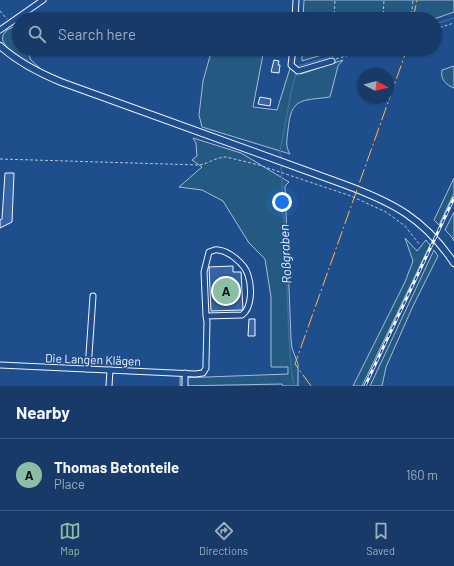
<!DOCTYPE html>
<meta charset="utf-8">
<style>
:root{--surface:#173a69;--page:#20416f;--text:#f1f3f6;--muted:#9eadc0;--line:#36547d;--accent:#8abfa5}
body{margin:0;font-family:Barlow,sans-serif;background:var(--page);color:var(--text)}
.compass{position:absolute;left:358px;top:68px;width:36px;height:36px;border-radius:50%;background:var(--surface);box-shadow:0 1px 3px #0004;rotate:97deg}
.you{position:absolute;left:282px;top:202px;width:14px;height:14px;margin:-10px;border:3px solid #fff;border-radius:50%;background:#1a73e8;box-shadow:0 0 0 6px #1a73e833}
.badge{display:grid;place-items:center;width:26px;height:26px;border-radius:50%;background:var(--accent);color:#111;font-size:13px;font-weight:700}
.pin{position:absolute;translate:-50% -50%;border:2px solid #fff;box-shadow:0 1px 4px #0006}
.list{margin:0;padding:0;list-style:none}
h2{display:flex;justify-content:space-between;align-items:center;height:52px;margin:0;padding:0 16px;font-size:17px}
h2 small{font-size:13px;font-weight:400;color:var(--muted)}
.list li{display:grid;grid-template-columns:26px 1fr auto;gap:12px;align-items:center;box-sizing:border-box;height:72px;padding:0 16px;border-top:1px solid var(--line)}
.list b{display:block;font-size:15px;white-space:nowrap}
.list p{margin:0;font-size:13px;white-space:nowrap;color:var(--muted)}
.list em{font-size:13px;font-style:normal;color:var(--muted)}
.icon{flex:none;width:22px;height:22px;fill:none;stroke:currentColor;stroke-width:2;stroke-linecap:round;stroke-linejoin:round}
.map{position:relative;flex:none;width:454px;height:386px;overflow:hidden}
.search{position:absolute;background:var(--surface);box-shadow:0 1px 3px #0004;left:12px;right:12px;top:12px;height:44px;display:flex;align-items:center;gap:10px;box-sizing:border-box;padding:0 14px;border-radius:22px;color:var(--muted);font-size:15px}
.sheet{height:124px;background:var(--surface)}
nav{display:flex;justify-content:space-around;align-items:center;box-sizing:border-box;height:56px;border-top:1px solid var(--line);background:var(--surface);font-size:11px;color:var(--muted)}
nav a{display:grid;justify-items:center;gap:2px}
nav .on{color:var(--accent)}
.map>svg:first-child{display:block}
.green{fill:#245a82;stroke:#a8bbd7}
.lines{fill:none;stroke-linecap:round;stroke-linejoin:round}
.stream{stroke:#3b69a3;stroke-width:1.5}
.building{fill:#3563a3;stroke:#f2f6ff}
.minor-casing{stroke:#f2f6ff;stroke-width:7}
.major-casing{stroke:#f2f6ff;stroke-width:8}
.path{stroke:#b3c4dc;stroke-width:1;stroke-dasharray:3 2;stroke-linecap:butt}
.minor{stroke:#1f4e8c;stroke-width:5}
.major{stroke:#1f4e8c;stroke-width:6}
.rail-casing{stroke:#f2f6ff;stroke-width:3}
.rail{stroke:#1f4e8c;stroke-width:1.5;stroke-dasharray:4.5;stroke-linecap:butt}
.power{stroke:#ffb74d;stroke-width:1;stroke-dasharray:14 3 2 3;stroke-linecap:butt}
.labels{text-anchor:middle;dominant-baseline:central;stroke-width:3;stroke-linejoin:round;paint-order:stroke}
.street-label{font-size:12px;fill:#f2f6ff;stroke:#1f4e8c}
.water-label{font-size:13px;font-style:italic;fill:#f2f6ff;stroke:#1f4e8c}
</style>
<div class="map">
<svg width="454" height="386" viewBox="0 0 454 386">
<rect width="100%" height="100%" fill="#1f4e8c"/>
<g class="green">
<polygon points="304,0 454,0 454,12 434,19 303,19"/>
<path d="M19,24V49H29L30,59L44,72C34,66 7,52 3,41C2,39 3,37 3,35L7,30Z"/>
<path d="M212,49H264L253,107L277,110L291,65L301,74L343,60L338,66L330,97C301,101 291,97 288,130C287,140 285,146 290,154L202,127L199,115L203,81Z"/>
<polygon points="302,49 341,49 302,61"/>
<path d="M454,66V88C446,85 440,79 442,70Z"/>
<polygon points="193,138 241,153 289,182 285,186 291,339 292,348 298,364 298,386 283,386 282,384 180,386 180,378 288,374 288,367 271,367 271,297 265,259 249,243 223,201 202,190 179,187 202,167 192,160 197,156 196,143"/>
<polygon points="454,178 454,193 439,225 434,220"/>
<polygon points="454,212 454,241 451,236 445,230"/>
<polygon points="405,238 417,251 426,240 430,245 362,386 353,386 405,282 413,261"/>
<polygon points="434,250 438,256 413,306 386,367 382,386 370,386"/>
</g>
<g class="lines">
<g class="stream">
<polyline points="435,24 454,18"/>
<polyline points="298,66 358,49"/>
<polyline points="281,159 280,152 292,88 296,74"/>
<polyline points="281,163 289,335 291,368 294,386"/>
</g>
</g>
<g class="building">
<polygon points="274,60 279,61 278,65 280,65 279,73 271,72"/>
<polygon points="260,97 271,99 270,106 258,104"/>
<polygon points="5,173 14,173 12,222 0,228 0,220 2,219"/>
<polygon points="233,266 233,272 241,272 243,310 211,311 209,267"/>
<polygon points="249,319 255,319 255,336 248,336"/>
</g>
<g class="lines">
<defs>
<g id="minor">
<polyline points="295,19 296,0"/>
<polyline points="0,30 43,0"/>
<polyline points="293,49 291,65 298,71 332,61"/>
<path d="M0,365L195,374L203,373L206,368V362L207,322L206,316L204,272L209,252C213,251 215,249 218,250C229,251 245,264 248,275C252,287 252,308 242,315L206,316"/>
<polyline points="88,369 93,296"/>
<polyline points="185,373 185,386"/>
<polyline points="109,386 110,370"/>
</g>
<path id="major" d="M0,46C18,62 39,73 61,82L343,184C392,202 424,218 454,263"/>
</defs>
<use href="#minor" class="minor-casing"/>
<use href="#major" class="major-casing"/>
<g class="path">
<polyline points="0,11 7,19"/>
<polyline points="334,19 335,0"/>
<polyline points="383,19 384,0"/>
<polyline points="411,19 413,0"/>
<polyline points="435,29 454,23"/>
<polyline points="336,59 370,49"/>
<path d="M0,159L199,165C208,164 216,157 226,157L259,165L351,196L386,212L405,226L420,245"/>
</g>
<use href="#minor" class="minor"/>
<use href="#major" class="major"/>
<defs>
<polyline id="rail" points="365,386 454,198"/>
</defs>
<use href="#rail" class="rail-casing"/>
<use href="#rail" class="rail"/>
<g class="power">
<polyline points="413,19 417,0"/>
<polyline points="311,386 295,364 407,49"/>
</g>
</g>
<g class="labels">
<g class="street-label">
<text transform="translate(93 359) rotate(2)">Die Langen Klägen</text>
</g>
<g class="water-label">
<text transform="translate(285 254) rotate(-93)">Roßgraben</text>
</g>
</g>
</svg>
<svg class="compass" viewBox="-18 -18 36 36"><path d="M0-13l5 13h-10z" fill="#e53935"/><path d="M0 13l5-13h-10z" fill="#9eadc0"/></svg>
<div class="you"></div>
<div class="pin badge" style="left:226px;top:291px">A</div>
<div class="search"><svg class="icon" aria-label="search" viewBox="0 0 24 24"><circle cx="10" cy="10" r="6"/><path d="M15 15l6 6"/></svg>Search here</div>
</div>
<section class="sheet">
<h2>Nearby<small></small></h2>
<ul class="list">
<li><span class="badge">A</span><div><b>Thomas Betonteile</b><p>Place</p></div><em>160 m</em></li>
</ul>
</section>
<nav>
<a class="on"><svg class="icon" aria-label="map" viewBox="0 0 24 24"><path d="M3 6l6-2 6 2 6-2v14l-6 2-6-2-6 2zM9 4v14M15 6v14"/></svg>Map</a>
<a><svg class="icon" aria-label="directions" viewBox="0 0 24 24"><path d="M12 3l9 9-9 9-9-9zM9 14v-3h6M13 9l2 2-2 2"/></svg>Directions</a>
<a><svg class="icon" aria-label="saved" viewBox="0 0 24 24"><path d="M7 4h10v16l-5-4-5 4z"/></svg>Saved</a>
</nav>
